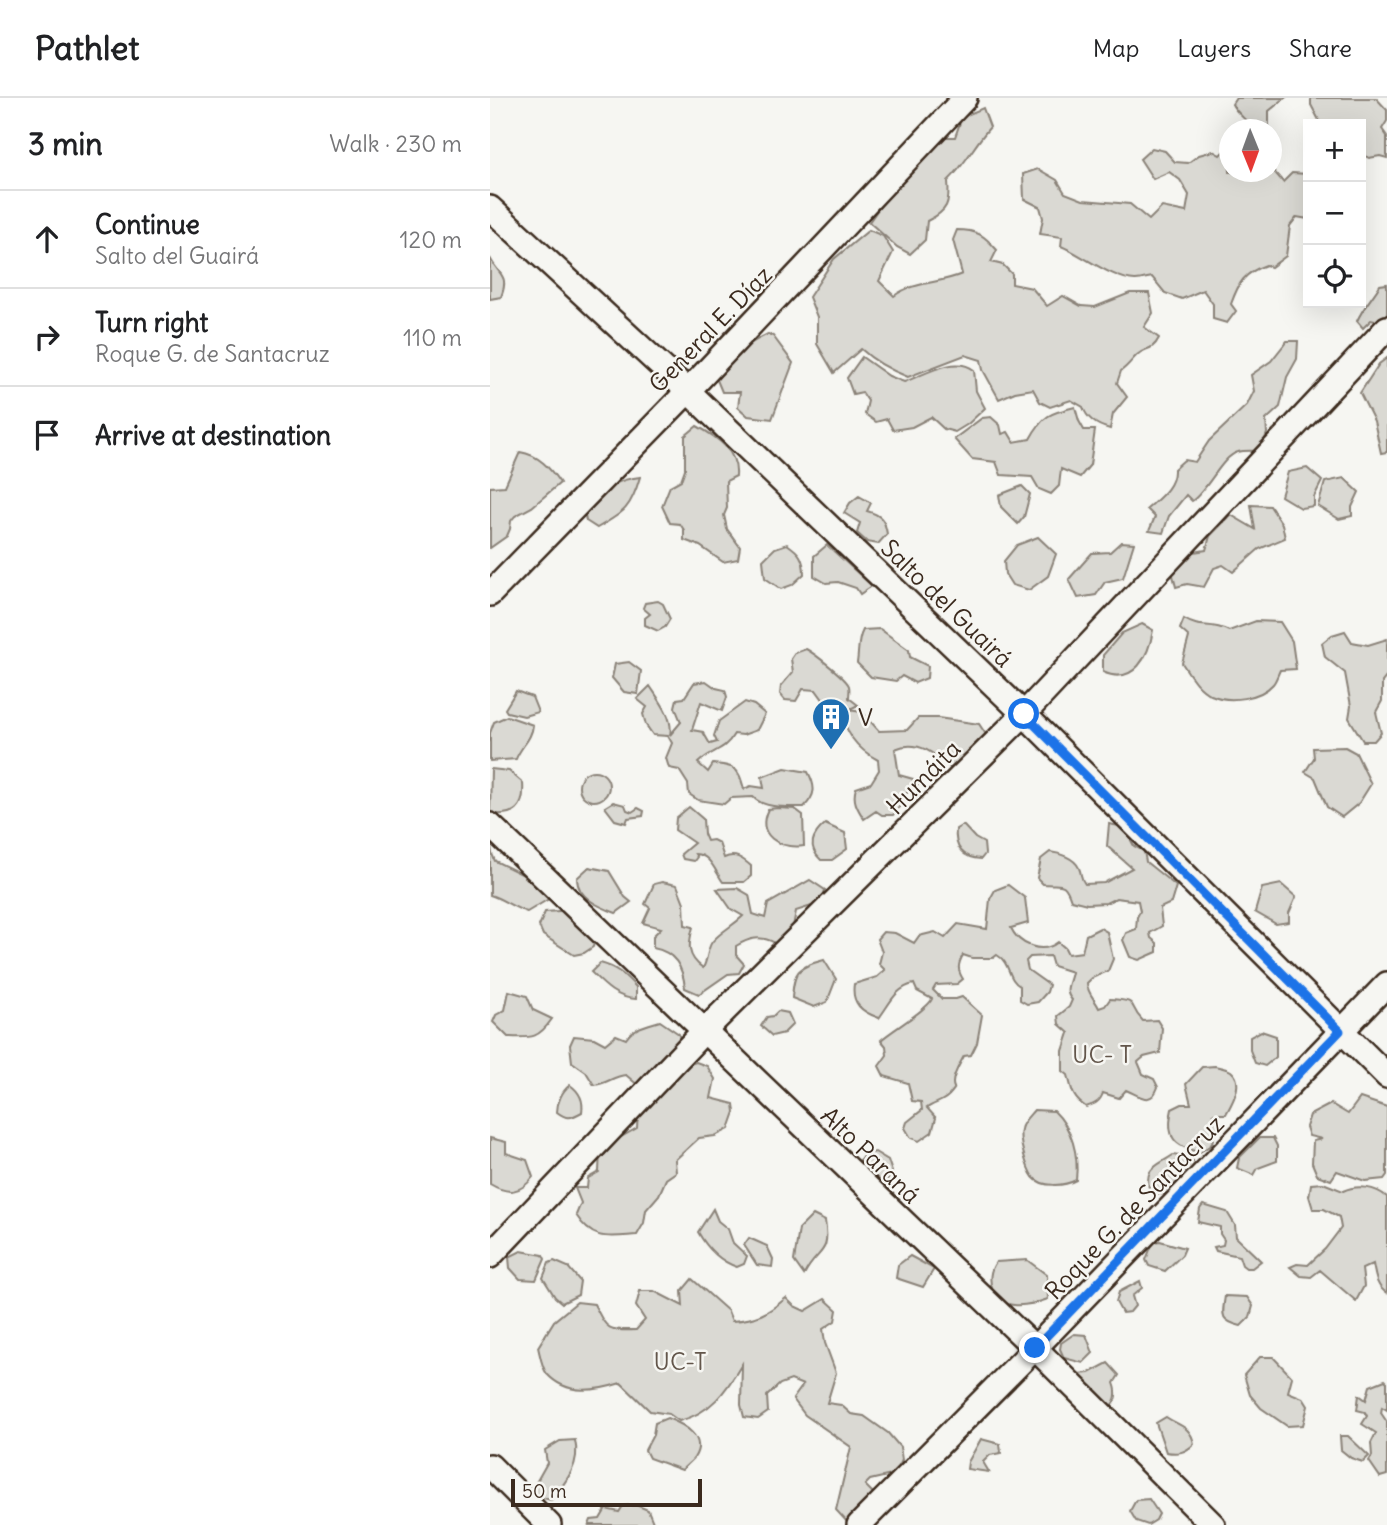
<!DOCTYPE html>
<meta charset="utf-8">
<style>
:root{--surface:#fff;--page:#f2f2f2;--text:#202124;--muted:#757577;--line:#e0e0e0}
body{margin:0;font-family:Delius,sans-serif;background:var(--page);color:var(--text)}
.controls{position:absolute;right:21px;top:21px;display:grid;overflow:hidden;border-radius:0px;box-shadow:0 7px 28px #0002}
.controls button{width:63px;height:63px;display:grid;place-items:center;padding:0;border:0;border-bottom:2px solid var(--line);background:var(--surface);color:var(--text);font:35px sans-serif}
.compass{position:absolute;left:729px;top:21px;width:63px;height:63px;border-radius:50%;background:var(--surface);box-shadow:0 7px 28px #0002;rotate:179deg}
.scale{position:absolute;left:21px;bottom:18px;width:191px;box-sizing:border-box;padding-left:7px;border:4px solid #3b2a1e;border-top:0;font-size:19px;line-height:24px;white-space:nowrap;color:#3b2a1e;-webkit-text-stroke:5px #f6f6f2;paint-order:stroke}
.stop{position:absolute;width:21px;height:21px;margin:-16px;border:5px solid #1a73e8;border-radius:50%;background:#fff}
.stop.end{background:#1a73e8;border-color:#fff;box-shadow:0 2px 7px #0008}
.list{margin:0;padding:0;list-style:none}
h2{display:flex;justify-content:space-between;align-items:center;height:91px;margin:0;padding:0 28px;font-size:30px}
h2 small{font-size:23px;font-weight:400;color:var(--muted)}
.list li{display:grid;grid-template-columns:46px 1fr auto;gap:21px;align-items:center;box-sizing:border-box;height:98px;padding:0 28px;border-top:2px solid var(--line)}
.list b{display:block;font-size:26px;white-space:nowrap}
.list p{margin:0;font-size:23px;white-space:nowrap;color:var(--muted)}
.list em{font-size:23px;font-style:normal;color:var(--muted)}
.icon{flex:none;width:38px;height:38px;fill:none;stroke:currentColor;stroke-width:2;stroke-linecap:round;stroke-linejoin:round}
.map{position:relative;flex:none;width:897px;height:1427px;overflow:hidden}
header{display:flex;align-items:center;gap:42px;box-sizing:border-box;height:98px;padding:0 35px;background:var(--surface);border-bottom:2px solid var(--line)}
header strong{font-size:33px}
nav{display:flex;gap:38px;margin-inline-start:auto;font-size:24px}
main{display:flex}
aside{flex:1;background:var(--surface)}
.map>svg:first-child{display:block}
.green{fill:#dad9d3;stroke:#8a8278;stroke-width:2}
.lines{fill:none;stroke-linecap:round;stroke-linejoin:round}
.minor-casing{stroke:#3b2a1e;stroke-width:28}
.minor{stroke:#f6f6f2;stroke-width:23}
.route{stroke:#1a73e8;stroke-width:9}
.labels{text-anchor:middle;dominant-baseline:central;stroke-width:5;stroke-linejoin:round;paint-order:stroke}
.street-label{font-size:24px;fill:#3b2a1e;stroke:#f6f6f2}
.poi-label{font-size:24px;fill:#3b2a1e;stroke:#f6f6f2;text-anchor:start}
.park-label{font-size:24px;fill:#63564b;stroke:#f6f6f2}
</style>
<header>
<strong>Pathlet</strong>
<nav><a>Map</a><a>Layers</a><a>Share</a></nav>
</header>
<main>
<aside>
<h2>3 min<small>Walk · 230 m</small></h2>
<ul class="list">
<li><svg class="icon" aria-label="ahead" viewBox="0 0 24 24"><path d="M12 20V5M6 11l6-6 6 6"/></svg><div><b>Continue</b><p>Salto del Guairá</p></div><em>120 m</em></li>
<li><svg class="icon" aria-label="right" viewBox="0 0 24 24"><path d="M7 20v-9h11M14 6l5 5-5 5"/></svg><div><b>Turn right</b><p>Roque G. de Santacruz</p></div><em>110 m</em></li>
<li><svg class="icon" aria-label="arrive" viewBox="0 0 24 24"><path d="M6 21V4h12l-3 4 3 4H6"/></svg><div><b>Arrive at destination</b></div></li>
</ul>
</aside>
<div class="map">
<svg width="897" height="1427" viewBox="0 0 897 1427">
<rect width="100%" height="100%" fill="#f6f6f2"/>
<filter id="ink" filterUnits="userSpaceOnUse"><feTurbulence type="fractalNoise" baseFrequency=".0143" numOctaves="2"/><feDisplacementMap in="SourceGraphic" scale="14" xChannelSelector="R" yChannelSelector="G"/><feConvolveMatrix kernelMatrix="1 2 1 2 8 2 1 2 1" color-interpolation-filters="sRGB"/></filter>
<g filter="url(#ink)">
<g class="green">
<path d="M746,0H795L779,13V29L768,32C761,28 745,13 742,6Z"/>
<polygon points="821,0 886,0 897,12 897,23 892,31 897,38 897,60 890,58 879,60 871,56 871,26 831,26 821,7"/>
<path d="M493,10L500,29C484,47 475,67 458,83C460,105 458,113 437,123L435,142L420,156L407,149L379,124L413,76L437,57L453,39H465L472,19Z"/>
<path d="M739,48L740,74H782V71L793,84L802,75L818,76V121L807,119L800,128L796,158L781,169L776,167C754,175 749,184 741,206L746,213L737,225L723,221V206L713,192L692,201L675,195L662,179C657,180 651,182 646,182C626,183 591,156 571,148L572,139L550,136L553,120L550,109L534,101L533,76L548,71L567,82L575,95L593,102L640,106L659,122L672,109L696,114L699,97L690,82L679,74L663,81L650,61L662,50L675,53L685,64L698,65L709,57L723,53L730,57Z"/>
<path d="M379,132L393,138L403,154L389,183L404,198C424,183 449,186 472,176L463,142L467,132C487,132 494,137 507,152L501,164L513,167L522,176V186L542,190L557,208L573,198L591,208L605,209L640,195H659L663,215L654,229L669,240C662,254 655,249 647,257C641,263 638,268 631,273L627,285L637,299L623,316L620,331C608,328 597,321 593,309L581,302L560,309L550,304L543,291L525,294L509,301L493,272L491,262L475,257L418,279C400,272 385,264 371,251L344,275L327,246V219L319,199L344,161Z"/>
<path d="M0,160C8,177 20,176 11,199L0,201Z"/>
<path d="M897,186V219L890,224L881,222L873,230L867,223C873,209 883,199 890,187Z"/>
<path d="M278,236L283,238L303,265L282,321L258,318L248,309L250,294H232L227,282C239,258 255,247 278,236Z"/>
<path d="M797,243H808L807,261L797,279L790,309L776,322L777,335L771,353C764,353 754,352 748,354C732,358 718,392 702,403L696,397L679,418L673,435L659,433L665,419L657,411C669,400 685,389 684,371L694,362L705,364L719,343L757,307L764,293L761,277L781,263Z"/>
<path d="M372,259L399,278L414,284C434,277 465,257 484,272L486,293L495,310L478,326L465,334L454,331L441,319L422,329L403,332L397,321L386,324L375,316L378,303L372,294L363,296L357,280Z"/>
<polygon points="897,260 897,354 891,355 884,323 870,295 889,266"/>
<path d="M585,309L589,323L594,332H605L600,367L590,379L571,371L569,388L561,396L549,391L542,379L511,377L506,364L482,361L464,341L492,320L501,319L510,327L512,336L518,334L524,344L540,341C553,317 560,315 585,309Z"/>
<path d="M207,328C227,339 248,353 246,378L236,383L237,410L234,417L237,431L250,449L248,461L233,464L210,448L194,442V432L190,426L180,425L172,408L180,388L191,382L195,371V338Z"/>
<path d="M30,354C49,357 60,370 70,385L42,409L25,418L21,423L20,431L17,438L0,450V389L15,388Z"/>
<polygon points="817,370 832,383 824,399 824,408 811,410 791,398 798,374"/>
<path d="M150,379C141,410 135,414 107,430L96,423L94,413C115,393 121,382 150,379Z"/>
<polygon points="854,380 869,394 862,409 862,418 849,421 828,408 835,384"/>
<polygon points="532,388 540,396 534,419 528,426 511,409 509,397"/>
<path d="M369,398L381,405L377,413C391,417 395,422 397,436L388,446L377,444L367,435L370,425L354,415L360,405Z"/>
<polygon points="761,407 780,408 792,426 795,440 769,451 743,474 733,467 724,470 714,489 697,486 686,489 678,458 716,452 720,438 741,417 765,431"/>
<polygon points="548,439 566,456 558,478 539,492 522,487 515,476 514,463 527,447"/>
<polygon points="631,444 644,445 633,480 615,484 606,497 588,500 579,481 602,455 620,454"/>
<path d="M297,446C309,454 314,460 314,476L302,487L291,491L275,480L273,462L285,450Z"/>
<polygon points="337,447 382,488 370,496 366,490 348,484 336,485 324,478 324,458"/>
<polygon points="168,503 173,506 180,521 175,529 168,533 155,527 155,520 160,516 153,510 155,505"/>
<path d="M694,521C712,532 719,523 739,533L766,523L790,524L802,543L806,571L790,572C788,576 786,583 783,586C770,601 739,605 721,597C707,590 700,577 692,565L699,539L690,531Z"/>
<path d="M652,526L663,532C659,558 644,588 613,574V557L632,535Z"/>
<path d="M390,531L419,552L420,559L438,568L437,580L425,585L412,578L406,583L381,579L367,565C369,553 367,543 373,532Z"/>
<polygon points="855,533 862,544 878,547 897,541 897,578 892,584 892,603 886,614 891,635 884,643 873,643 859,620 861,608 855,575 835,559 832,545 842,537"/>
<path d="M316,551C324,555 357,581 359,588C360,592 359,596 359,600L368,607L358,612L372,614L389,633L417,632L428,620H448L489,626L503,647L470,679C451,662 432,639 405,651L409,677L423,681L428,687L414,697V703L403,717H392L386,713L374,721C367,710 362,702 366,690L381,685L389,672L388,662C367,651 354,635 352,611L337,607L326,592L313,591L306,603L295,602L290,596L291,588L303,574L301,561L305,555Z"/>
<polygon points="139,564 151,573 148,596 134,594 122,580 125,566"/>
<path d="M216,583L226,590L235,592L237,599L232,613L211,604L202,632L213,634L220,646L227,644L224,638L229,623L255,604L264,607L275,616L267,632L253,637L244,636C234,654 222,651 208,665L218,674L223,666C246,668 248,669 254,691L261,688L274,690L272,679L295,670L318,674C326,689 326,697 314,709C298,709 274,711 263,699L241,700L234,706L208,702L199,696L198,686L189,672L179,670L176,660L182,645L178,638L163,637L156,627L153,616L157,609L147,601L160,588C169,602 184,620 180,637L191,624L185,609L187,601L194,600L204,585Z"/>
<polygon points="26,593 42,599 48,614 34,618 17,614 15,611"/>
<path d="M17,618L43,627C42,641 31,648 26,661L0,663V635L4,624Z"/>
<polygon points="855,649 866,655 881,686 869,705 852,719 837,709 825,680 815,674 824,660 823,650"/>
<path d="M1,671L19,673L33,685C35,711 25,718 0,716Z"/>
<circle cx="104" cy="688" r="15"/>
<polygon points="123,704 135,707 137,712 142,714 148,710 154,713 153,718 138,720 136,725 125,722 115,709"/>
<path d="M199,709L213,721L214,736L217,743L223,742L229,745L234,760C245,755 252,760 261,768V778L254,784H233C225,773 220,756 205,756L207,759L204,763L193,761L191,756L204,745L185,732L186,720Z"/>
<path d="M288,710L305,711L313,717L314,748C290,751 265,738 278,711Z"/>
<path d="M335,726L355,735L357,751L342,762H331C317,749 322,737 335,726Z"/>
<path d="M619,726L634,729L644,748L654,753L656,764L686,788L681,805L670,810L672,828L660,835L661,840L667,845V854L649,862L640,859L633,842L636,835L646,831L647,819L650,813L648,803L626,800L616,805L597,806L581,802C574,781 571,788 553,786L547,780L551,761L560,754C569,755 585,760 589,770C592,777 590,780 595,786L614,785L642,770L617,748Z"/>
<path d="M473,727L485,740L494,745L495,756L491,761C473,760 464,750 466,731Z"/>
<path d="M0,741L2,756L5,763L52,786L62,799L37,814C22,809 13,801 0,797Z"/>
<path d="M99,769L119,773L135,799L141,804L126,815C110,809 87,800 87,780Z"/>
<path d="M320,782L335,792L331,805L306,813L303,829L285,845C271,837 259,840 246,848V857L254,866L249,875L238,876L209,896L195,890C193,869 185,854 163,850V838L171,830L153,825L160,810L155,806L164,786L172,784L187,787L194,805L195,827L203,829C198,847 197,859 213,870C218,861 217,851 222,844C230,834 244,827 253,818L241,811L227,791L247,790L259,797L263,816L275,820L278,806Z"/>
<polygon points="791,786 806,799 799,815 799,824 786,826 765,814 772,790"/>
<path d="M518,787L535,800L538,825L521,830C529,847 552,857 568,844L575,850L578,856L592,854L596,837L610,830L617,834L623,861L618,873L602,880L597,885C597,895 605,901 609,910L615,908L620,901C652,903 636,906 653,923L667,922L672,930L670,955L654,959L648,964L653,976L664,981L668,989C661,1009 649,997 636,992L629,1000L613,995C610,1004 605,1006 596,1009C582,1000 582,992 578,977L573,973V953L579,935L569,926L568,918L579,909L582,902C573,892 580,886 582,874L563,868L560,858L540,859L536,863L538,872L559,887L557,894L548,904L537,906L530,902V888C517,881 521,865 507,857L503,860H482L473,857C468,866 467,872 473,881L467,886L446,887L443,892L452,901H466L472,899L492,917L487,945L481,957L474,958C470,966 463,976 463,985C463,992 467,988 461,995C455,1004 445,1004 437,1010L446,1020L442,1034L429,1043L421,1040L415,1030L417,1024L432,1012L431,1004L422,1003L418,985L394,978L389,968L397,957L396,948L391,942C402,932 438,911 442,901L427,893L424,886C405,890 400,906 389,920C372,914 361,906 364,886L387,879L395,872L389,866L392,854L387,841L393,834L405,835L424,845L429,838L445,834L455,840L468,826L497,831L500,801L505,792Z"/>
<polygon points="84,812 105,840 103,849 94,855 84,857 53,837 49,828 55,814"/>
<path d="M334,862L346,881L337,904L324,909L302,900C304,873 307,869 334,862Z"/>
<path d="M110,865C126,869 135,877 146,889V901C126,900 114,887 101,874Z"/>
<path d="M19,893L37,898L43,912L62,921C48,941 42,940 18,939L3,924L6,917L15,912Z"/>
<polygon points="288,913 298,915 303,926 294,935 282,938 271,928 277,919 283,918"/>
<path d="M170,923L189,936L192,956L150,989L136,977C123,978 117,986 104,987L96,974L82,964L80,947L84,938L104,940L115,946L126,937L136,941C144,929 157,927 170,923Z"/>
<polygon points="771,933 786,938 786,959 775,968 765,965 760,952 760,939"/>
<path d="M206,964L217,968L225,981L221,1000L244,1006L245,1014L239,1031L225,1038L209,1040L185,1062L186,1074L176,1081L169,1097L156,1112L154,1125L147,1137C119,1139 103,1144 86,1117L91,1105L85,1090H97L98,1080L109,1074L110,1051L147,1030L148,1011L184,971Z"/>
<path d="M725,968C729,969 738,971 741,973C755,984 742,1005 736,1016H724L729,1024L721,1047L710,1054C683,1049 676,1038 682,1011L692,1006H701L696,986L712,969Z"/>
<path d="M80,987C90,994 94,1002 92,1014C81,1020 77,1022 67,1014C67,1004 72,993 80,987Z"/>
<polygon points="870,1000 897,1009 897,1077 894,1081 875,1083 847,1073 841,1082 827,1077 822,1065 823,1043 832,1041 819,1038 816,1029 820,1017 841,1006 858,1016"/>
<path d="M544,1012L564,1013C582,1030 589,1057 586,1082C575,1088 552,1090 543,1079C537,1071 528,1041 531,1031C532,1024 539,1018 544,1012Z"/>
<path d="M0,1040L16,1044V1055L37,1062L43,1079C31,1095 18,1097 0,1086Z"/>
<polygon points="769,1040 783,1040 787,1048 787,1063 768,1070 764,1077 747,1070 749,1060"/>
<polygon points="385,1054 398,1062 402,1074 397,1083 385,1087 367,1066 374,1057"/>
<path d="M702,1055L703,1064L692,1073C692,1092 677,1100 660,1094C653,1070 665,1069 683,1057L689,1058Z"/>
<path d="M833,1085L853,1093C867,1086 886,1089 897,1099V1195C886,1189 885,1176 883,1166L872,1171L874,1188L866,1203L830,1172L821,1179L811,1178L800,1169L807,1166L818,1167L835,1151L851,1130L849,1119L834,1111H823L819,1098L821,1086Z"/>
<polygon points="713,1107 737,1114 745,1127 746,1139 771,1163 762,1170 756,1170 752,1167 749,1158 726,1153 724,1149 733,1147 734,1142 730,1136 730,1129 708,1124 710,1111"/>
<path d="M223,1111L228,1123L238,1131L243,1145L257,1158L254,1166L247,1169C229,1163 217,1150 208,1134Z"/>
<path d="M323,1117L335,1123C341,1159 327,1150 314,1177L304,1163L309,1131Z"/>
<polygon points="259,1140 277,1148 283,1161 282,1169 267,1167 254,1147"/>
<polygon points="670,1143 695,1150 692,1157 675,1173 659,1168 656,1162 663,1144"/>
<polygon points="31,1153 53,1157 55,1161 46,1182 30,1181 20,1170 19,1159"/>
<polygon points="420,1158 444,1171 433,1189 406,1180 408,1167"/>
<path d="M537,1162L557,1177L558,1201C547,1205 536,1208 524,1207C502,1205 494,1180 506,1164Z"/>
<polygon points="64,1163 78,1169 90,1183 88,1197 72,1205 65,1199 53,1180 59,1165"/>
<path d="M202,1181L238,1213L242,1223C267,1221 277,1216 296,1200L304,1208L315,1213L335,1201L347,1212L345,1223L333,1231L335,1245L346,1275L337,1305L351,1307L361,1316L374,1318L398,1335L410,1349L412,1362L406,1376L380,1382L375,1387L391,1403L386,1419L358,1425L346,1412L361,1349L315,1317L303,1301L313,1287L301,1282L290,1286L277,1298L278,1314L268,1321L254,1319L251,1307L252,1266C236,1293 221,1315 189,1323L179,1316L160,1313L131,1285C106,1293 77,1298 57,1276C52,1270 50,1257 48,1249L64,1223L87,1204L104,1206C117,1231 116,1233 146,1232L155,1222L146,1208L150,1193H164L193,1208L192,1193Z"/>
<polygon points="650,1183 652,1190 642,1198 645,1208 640,1214 632,1215 626,1204 629,1194"/>
<path d="M735,1198L757,1199L763,1208L760,1219L751,1228C730,1223 732,1218 735,1198Z"/>
<polygon points="584,1236 596,1237 603,1255 593,1265 574,1260 570,1251 571,1245"/>
<polygon points="770,1259 783,1259 802,1279 798,1294 813,1300 818,1308 813,1327 797,1328 771,1310 760,1297 754,1277"/>
<path d="M618,1265L629,1277L624,1285C628,1295 627,1303 619,1310L587,1282L588,1276L599,1275Z"/>
<polygon points="895,1282 897,1284 897,1312 892,1309 891,1315 897,1324 897,1377 890,1379 879,1363 882,1358 881,1345 886,1335 872,1326 877,1318 875,1314 867,1312 869,1297 876,1302 880,1288"/>
<path d="M676,1319C689,1328 701,1328 704,1346C695,1355 688,1356 676,1354L666,1325Z"/>
<path d="M177,1320C193,1326 218,1339 204,1360C201,1364 195,1368 192,1372L159,1360L155,1352L163,1337L165,1325Z"/>
<polygon points="850,1338 858,1338 879,1358 873,1364 861,1360 851,1352"/>
<polygon points="491,1341 510,1346 511,1355 500,1357 493,1364 499,1374 477,1371 478,1364"/>
<path d="M85,1342C91,1367 76,1384 61,1402L39,1397L57,1365L55,1352L70,1343Z"/>
<polygon points="659,1401 669,1416 666,1422 658,1427 646,1423 640,1413 646,1402"/>
<polygon points="146,1407 158,1412 164,1427 99,1427 101,1422 110,1421 116,1411 129,1414 133,1408"/>
</g>
<g class="lines">
<defs>
<g id="minor">
<polyline points="0,110 198,293 534,616 897,978"/>
<polyline points="0,496 198,293 475,0"/>
<polyline points="0,727 545,1250 723,1427"/>
<polyline points="0,1158 214,933 534,616 897,230"/>
<polyline points="0,1368 59,1427"/>
<polyline points="369,1427 545,1250 897,886"/>
</g>
</defs>
<use href="#minor" class="minor-casing"/>
<use href="#minor" class="minor"/>
</g>
</g>
<g class="lines" filter="url(#ink)">
<polyline class="route" points="534,616 850,933 545,1250"/>
</g>
<defs>
<symbol id="building-pin" viewBox="-11 -11 22 30"><path d="M0 17L-7.5 6A9.5 9.5 0 1 1 7.5 6Z" fill="#1f6fb2" stroke="#f6f6f2"/><path d="M-4-6H4V6H1V3H-1V6H-4ZM-2.5-4.3h1.7v1.8h-1.7ZM.8-4.3h1.7v1.8H.8ZM-2.5-1h1.7V.8h-1.7ZM.8-1h1.7V.8H.8Z" fill="#fff"/></symbol>
</defs>
<g fill-rule="evenodd">
<use href="#building-pin" x="319" y="597" width="44" height="60"/>
</g>
<g class="labels">
<g class="street-label">
<text transform="translate(220 231) rotate(-46)">General E. Díaz</text>
<text transform="translate(457 505) rotate(44)">Salto del Guairá</text>
<text transform="translate(433 679) rotate(-45)">Humáita</text>
<text transform="translate(381 1057) rotate(44)">Alto Paraná</text>
<text transform="translate(644 1109) rotate(-46)">Roque G. de Santacruz</text>
</g>
<g class="poi-label">
<text x="368" y="619">V</text>
</g>
<g class="park-label">
<text x="612" y="956">UC- T</text>
<text x="190" y="1263">UC-T</text>
</g>
</g>
</svg>
<div class="controls">
<button>+</button>
<button>−</button>
<button><svg class="icon" aria-label="locate" viewBox="0 0 24 24"><circle cx="12" cy="12" r="6"/><path d="M12 2v4M12 18v4M2 12h4M18 12h4"/></svg></button>
</div>
<svg class="compass" viewBox="-18 -18 36 36"><path d="M0-13l5 13h-10z" fill="#e53935"/><path d="M0 13l5-13h-10z" fill="#757577"/></svg>
<div class="scale">50 m</div>
<div class="stop" style="left:534px;top:616px"></div>
<div class="stop end" style="left:545px;top:1250px"></div>
</div>
</main>
